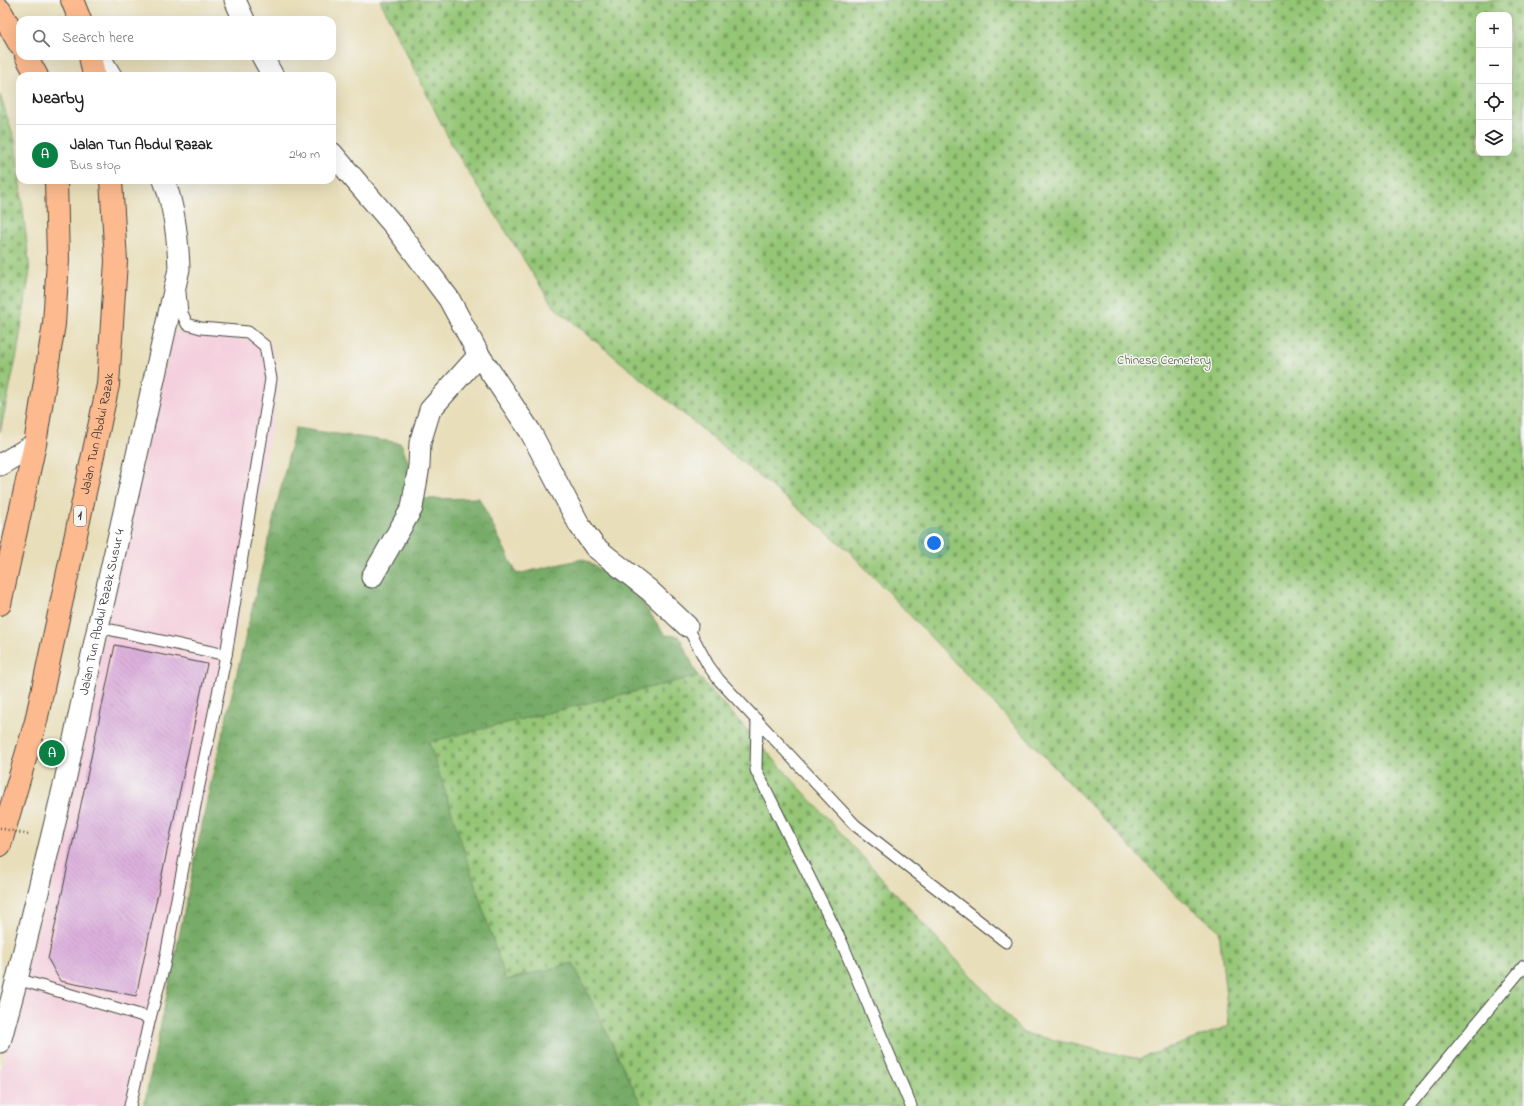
<!DOCTYPE html>
<meta charset="utf-8">
<style>
:root{--surface:#fff;--page:#f6f6f6;--text:#222;--muted:#767676;--line:#e0e0e0;--accent:#0b8043}
body{margin:0;font-family:"Indie Flower",sans-serif;background:var(--page);color:var(--text)}
.controls{position:absolute;right:12px;top:12px;display:grid;overflow:hidden;border-radius:8px;box-shadow:0 4px 16px #0002}
.controls button{width:36px;height:36px;display:grid;place-items:center;padding:0;border:0;border-bottom:1px solid var(--line);background:var(--surface);color:var(--text);font:20px sans-serif}
.you{position:absolute;left:934px;top:543px;width:14px;height:14px;margin:-10px;border:3px solid #fff;border-radius:50%;background:#1a73e8;box-shadow:0 0 0 6px #1a73e833}
.badge{display:grid;place-items:center;width:26px;height:26px;border-radius:50%;background:var(--accent);color:#fff;font-size:13px;font-weight:700}
.pin{position:absolute;translate:-50% -50%;border:2px solid #fff;box-shadow:0 1px 4px #0006}
.list{margin:0;padding:0;list-style:none}
h2{display:flex;justify-content:space-between;align-items:center;height:52px;margin:0;padding:0 16px;font-size:17px}
h2 small{font-size:13px;font-weight:400;color:var(--muted)}
.list li{display:grid;grid-template-columns:26px 1fr auto;gap:12px;align-items:center;box-sizing:border-box;height:60px;padding:0 16px;border-top:1px solid var(--line)}
.list b{display:block;font-size:15px;white-space:nowrap}
.list p{margin:0;font-size:13px;white-space:nowrap;color:var(--muted)}
.list em{font-size:13px;font-style:normal;color:var(--muted)}
.icon{flex:none;width:22px;height:22px;fill:none;stroke:currentColor;stroke-width:2;stroke-linecap:round;stroke-linejoin:round}
.map{position:relative;flex:none;width:1524px;height:1106px;overflow:hidden}
.search{position:absolute;background:var(--surface);box-shadow:0 4px 16px #0002;left:16px;top:16px;width:320px;height:44px;display:flex;align-items:center;gap:10px;box-sizing:border-box;padding:0 14px;border-radius:12px;color:var(--muted);font-size:15px}
.panel{position:absolute;background:var(--surface);box-shadow:0 4px 16px #0002;left:16px;top:72px;width:320px;height:112px;border-radius:12px}
.map>svg:first-child{display:block}
.built{fill:#f4cfdd}
.forest{fill:url(#forest-crowns);stroke:#516b49}
.cemetery{fill:url(#cemetery-stones);stroke:#607850;fill-rule:evenodd}
.building{fill:url(#building-back-hatch)}
.lines{fill:none;stroke-linecap:round;stroke-linejoin:round}
.service-casing{stroke:#474640;stroke-width:13}
.minor-casing{stroke:#474640;stroke-width:23}
.trunk-casing{stroke:#474640;stroke-width:24}
.service{stroke:#fff;stroke-width:11}
.minor{stroke:#fff;stroke-width:21}
.trunk{stroke:#fcba8e;stroke-width:22}
.path-bridge{stroke:#474640;stroke-width:2.5;stroke-dasharray:1 3;stroke-linecap:butt}
.labels{text-anchor:middle;dominant-baseline:central;stroke-width:3;stroke-linejoin:round;paint-order:stroke}
.shield{fill:#f6f6f2;stroke:#686867;stroke-width:1}
.shield-label{font-size:12px;font-weight:bold;fill:#2b2b2b}
.park-label{font-size:13px;fill:#4a5a42;stroke:#f6f6f2}
.street-label{font-size:13px;fill:#2b2b2b;stroke:#f6f6f2}
</style>
<div class="map">
<svg width="1524" height="1106" viewBox="0 0 1524 1106">
<defs>
<pattern id="forest-crowns" width="20" height="18" patternUnits="userSpaceOnUse"><rect width="20" height="18" fill="#77ab67"/><path d="M2 6a3 3 0 1 1 6 0M12 15a3 3 0 1 1 6 0" fill="none" stroke="#628b55"/></pattern>
<pattern id="cemetery-stones" width="16" height="16" patternUnits="userSpaceOnUse"><rect width="16" height="16" fill="#94c676"/><path d="M2 7V4a2 2 0 0 1 4 0v3zM10 15v-3a2 2 0 0 1 4 0v3z" fill="#79a161"/></pattern>
<pattern id="building-back-hatch" width="6" height="6" patternUnits="userSpaceOnUse"><rect width="6" height="6" fill="#dcb1dd"/><path d="M-1 5l2 2M0 0l6 6M5-1l2 2" fill="none" stroke="#bd98be"/></pattern>
</defs>
<rect width="100%" height="100%" fill="#f6f6f2"/>
<filter id="ink" filterUnits="userSpaceOnUse"><feTurbulence type="fractalNoise" baseFrequency=".025" numOctaves="2"/><feDisplacementMap in="SourceGraphic" scale="8" xChannelSelector="R" yChannelSelector="G"/><feConvolveMatrix kernelMatrix="1 2 1 2 8 2 1 2 1" color-interpolation-filters="sRGB"/></filter>
<filter id="wash" filterUnits="userSpaceOnUse"><feTurbulence type="fractalNoise" baseFrequency=".012" numOctaves="4" result="noise"/><feDisplacementMap in="SourceGraphic" scale="16" xChannelSelector="R" yChannelSelector="G"/><feGaussianBlur stdDeviation="0.9" result="paint"/><feColorMatrix in="noise" values="0 0 0 0 0 0 0 0 0 0 0 0 0 0 0 0 0 1.4 0 .05"/><feComposite in="paint" operator="in"/></filter>
<g filter="url(#wash)">
<rect width="100%" height="100%" fill="#e8deb9"/>
<polygon class="built" points="173,331 270,342 280,378 221,718 171,955 136,1106 0,1106 0,1074 36,935"/>
<polygon class="forest" points="295,428 401,443 422,499 479,498 517,574 583,559 633,589 665,635 679,636 698,676 430,742 506,980 573,963 642,1106 144,1106 209,791"/>
<g class="cemetery">
<path d="M380,0H1524V1106H642L573,963L506,980L429,742L698,676L1023,1033L1139,1059L1229,1026L1219,930L1174,893L847,549L553,306L454,149ZM1479,15H1509V153H1479Z"/>
<polygon points="0,95 15,140 30,271 17,354 0,432"/>
</g>
<g id="blocks">
<polygon class="building" points="115,645 207,664 136,996 60,981 48,959"/>
</g>
</g>
<g filter="url(#ink)">
<use href="#blocks" fill-opacity="0" stroke="#474640" stroke-width="1"/>
<g class="lines">
<defs>
<g id="service">
<polyline points="687,626 708,665 719,680 855,825 1006,942"/>
<polyline points="98,627 226,655"/>
<polyline points="757,720 756,770 842,943 911,1106"/>
<polyline points="17,979 150,1018"/>
<polyline points="130,1106 150,1018 164,966 198,790 226,655 271,379 265,346 248,332 201,328 187,324 182,313 180,292"/>
<polyline points="1409,1106 1524,966"/>
</g>
<g id="minor">
<polyline points="235,0 244,20"/>
<polyline points="99,56 111,76"/>
<polyline points="262,56 273,76"/>
<polyline points="332,153 396,228 449,299 479,355 530,431 580,526 595,547 649,590 687,626"/>
<polyline points="0,465 35,444"/>
<polyline points="372,577 412,508 419,466 420,443 430,410 479,355"/>
<path id="s1" d="M0,1042L17,979L65,781L98,627L179,269C178,239 175,209 164,180"/>
</g>
<g id="trunk">
<polyline points="72,0 80,20"/>
<polyline points="0,10 20,45"/>
<polyline points="26,56 37,76"/>
<polyline points="90,56 94,76"/>
<polyline points="0,604 35,444 54,324 58,260 56,180"/>
<path id="s2" d="M0,845L36,721L108,385L116,261L111,180"/>
</g>
</defs>
<use href="#service" class="service-casing"/>
<use href="#minor" class="minor-casing"/>
<use href="#trunk" class="trunk-casing"/>
<use href="#service" class="service"/>
<use href="#minor" class="minor"/>
<use href="#trunk" class="trunk"/>
<polyline class="path-bridge" points="0,828 29,835"/>
</g>
</g>
<g class="labels">
<rect class="shield" x="74" y="506" width="12" height="20" rx="3"/>
<g class="shield-label">
<text x="80" y="516">1</text>
</g>
<g class="park-label">
<text x="1164" y="360">Chinese Cemetery</text>
</g>
<g class="street-label">
<text stroke="none"><textPath href="#s2" startOffset="423">Jalan Tun Abdul Razak</textPath></text>
<text stroke="none"><textPath href="#s1" startOffset="442">Jalan Tun Abdul Razak Susur 4</textPath></text>
</g>
</g>
</svg>
<div class="controls">
<button>+</button>
<button>−</button>
<button><svg class="icon" aria-label="locate" viewBox="0 0 24 24"><circle cx="12" cy="12" r="6"/><path d="M12 2v4M12 18v4M2 12h4M18 12h4"/></svg></button>
<button><svg class="icon" aria-label="layers" viewBox="0 0 24 24"><path d="M12 4l9 5-9 5-9-5zM3 14l9 5 9-5"/></svg></button>
</div>
<div class="you"></div>
<div class="pin badge" style="left:52px;top:753px">A</div>
<div class="search"><svg class="icon" aria-label="search" viewBox="0 0 24 24"><circle cx="10" cy="10" r="6"/><path d="M15 15l6 6"/></svg>Search here</div>
<section class="panel">
<h2>Nearby<small></small></h2>
<ul class="list">
<li><span class="badge">A</span><div><b>Jalan Tun Abdul Razak</b><p>Bus stop</p></div><em>240 m</em></li>
</ul>
</section>
</div>
